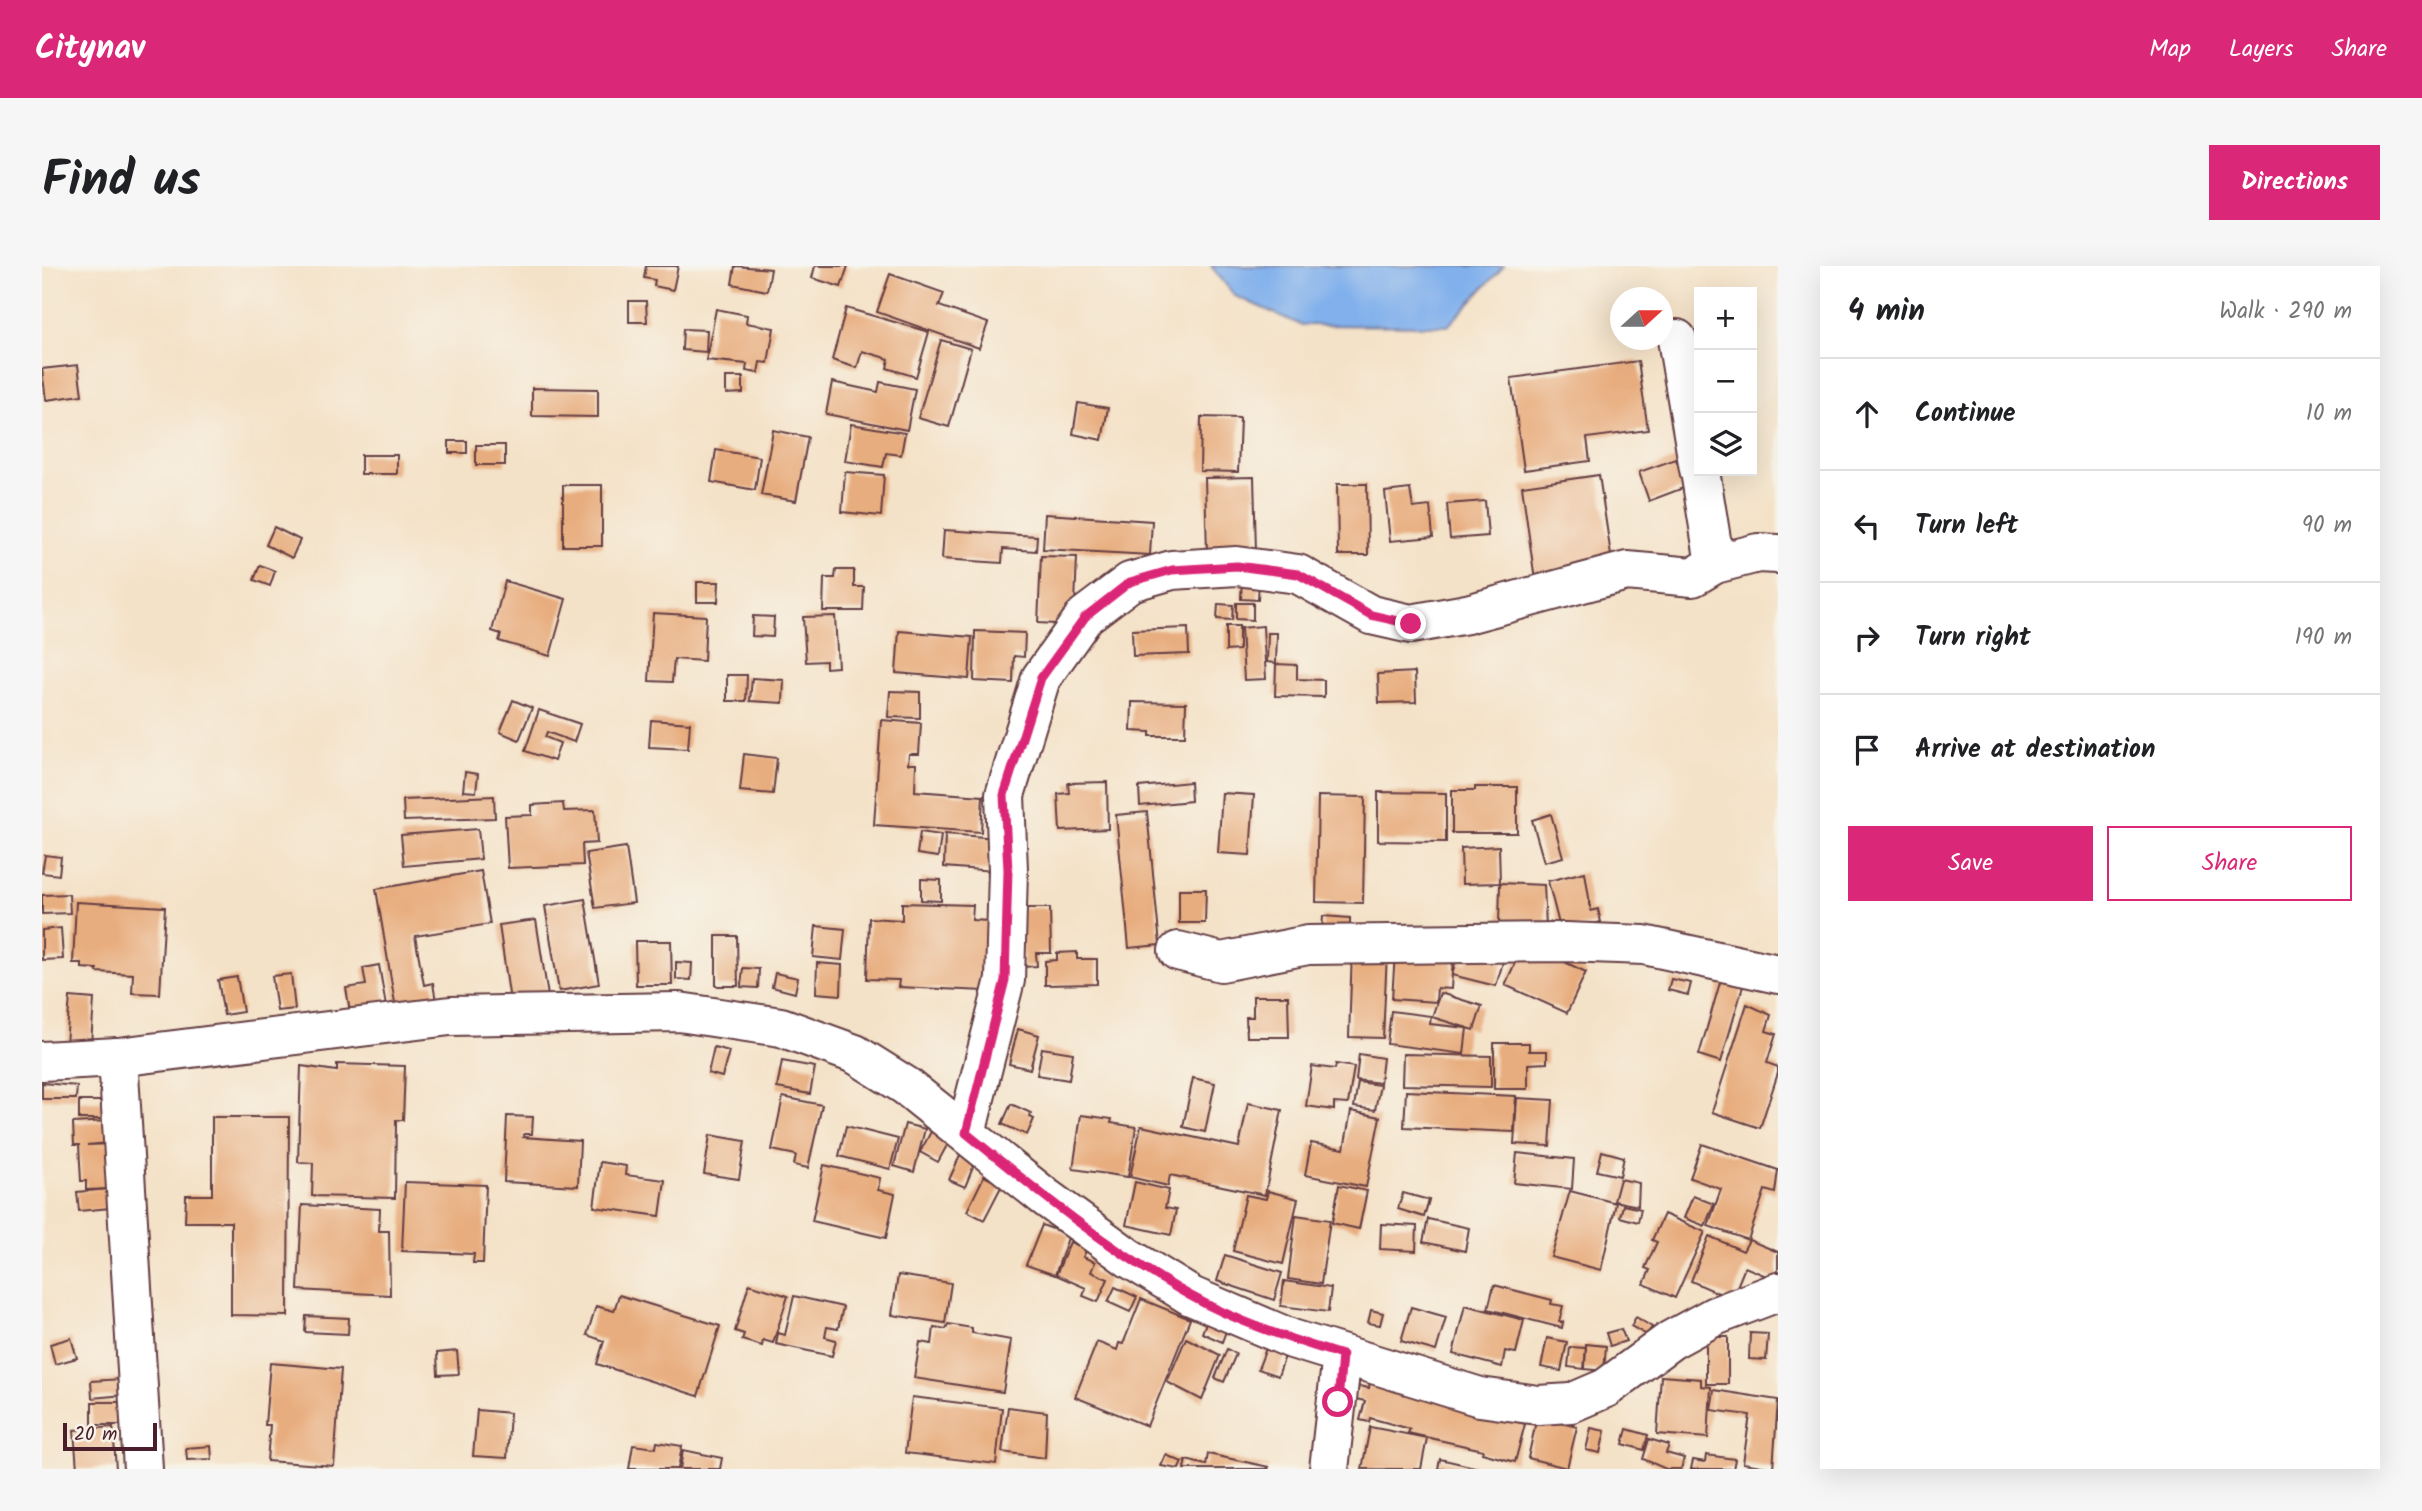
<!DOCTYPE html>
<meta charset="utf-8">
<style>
:root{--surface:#fff;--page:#f6f6f6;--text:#202124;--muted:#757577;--line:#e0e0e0;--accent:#db2777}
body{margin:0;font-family:Kalam,sans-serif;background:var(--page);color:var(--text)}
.controls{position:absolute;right:21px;top:21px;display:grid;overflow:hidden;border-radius:0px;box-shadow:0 7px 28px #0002}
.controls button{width:63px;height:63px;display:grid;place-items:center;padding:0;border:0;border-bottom:2px solid var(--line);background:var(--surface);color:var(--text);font:35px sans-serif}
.compass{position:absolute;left:1568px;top:21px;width:63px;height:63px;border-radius:50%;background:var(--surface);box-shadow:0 7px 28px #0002;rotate:69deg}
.scale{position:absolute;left:21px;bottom:18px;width:94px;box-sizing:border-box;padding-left:7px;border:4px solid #4a1f2b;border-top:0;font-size:19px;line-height:24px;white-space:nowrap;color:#4a1f2b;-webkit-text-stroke:5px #f7f3e8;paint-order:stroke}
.stop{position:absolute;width:21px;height:21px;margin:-16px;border:5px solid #db2777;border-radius:50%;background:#fff}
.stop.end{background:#db2777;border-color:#fff;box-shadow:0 2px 7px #0008}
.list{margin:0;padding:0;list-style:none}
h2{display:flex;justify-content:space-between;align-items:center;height:91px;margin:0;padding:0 28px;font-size:30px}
h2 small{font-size:23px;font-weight:400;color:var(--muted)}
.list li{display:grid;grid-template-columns:46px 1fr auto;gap:21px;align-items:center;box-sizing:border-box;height:112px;padding:0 28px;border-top:2px solid var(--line)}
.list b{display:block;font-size:26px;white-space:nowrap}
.list em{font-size:23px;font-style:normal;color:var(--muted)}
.actions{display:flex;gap:14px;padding:21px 28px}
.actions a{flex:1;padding:16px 0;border:2px solid var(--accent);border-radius:0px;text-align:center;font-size:24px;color:var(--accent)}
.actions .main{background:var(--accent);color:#fff}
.icon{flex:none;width:38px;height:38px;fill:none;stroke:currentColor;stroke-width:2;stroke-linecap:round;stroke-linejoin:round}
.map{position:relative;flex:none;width:1736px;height:1203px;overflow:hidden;border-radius:0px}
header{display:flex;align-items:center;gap:42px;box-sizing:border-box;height:98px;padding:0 35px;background:var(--accent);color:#fff}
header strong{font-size:33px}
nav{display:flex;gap:38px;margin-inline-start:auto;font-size:24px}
.intro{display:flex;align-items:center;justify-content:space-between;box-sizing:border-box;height:168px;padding:0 42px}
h1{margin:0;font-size:49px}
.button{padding:18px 32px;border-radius:0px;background:var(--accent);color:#fff;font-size:24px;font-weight:700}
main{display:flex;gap:42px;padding:0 42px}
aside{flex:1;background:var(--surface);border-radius:0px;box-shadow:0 7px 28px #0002}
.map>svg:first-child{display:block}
.water{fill:#81b0ec;stroke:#66688c;stroke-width:2}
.building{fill:#e8ad7f}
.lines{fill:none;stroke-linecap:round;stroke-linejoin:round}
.minor-casing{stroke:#643c43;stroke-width:42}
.minor{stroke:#fff;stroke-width:38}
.route{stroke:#db2777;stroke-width:9}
</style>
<header>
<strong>Citynav</strong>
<nav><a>Map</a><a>Layers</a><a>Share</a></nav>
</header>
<div class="intro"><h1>Find us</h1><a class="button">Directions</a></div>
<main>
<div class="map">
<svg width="1736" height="1203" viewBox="0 0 1736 1203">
<rect width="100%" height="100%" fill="#f7f3e8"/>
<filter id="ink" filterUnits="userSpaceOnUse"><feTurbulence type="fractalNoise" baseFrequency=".0143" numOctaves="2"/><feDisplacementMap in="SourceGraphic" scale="14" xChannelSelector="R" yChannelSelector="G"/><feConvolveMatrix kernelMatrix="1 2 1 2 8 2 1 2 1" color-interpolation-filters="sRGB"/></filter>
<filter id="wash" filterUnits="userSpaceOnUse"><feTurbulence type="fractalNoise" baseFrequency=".00686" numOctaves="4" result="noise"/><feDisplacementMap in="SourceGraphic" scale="28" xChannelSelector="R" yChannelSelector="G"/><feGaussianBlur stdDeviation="1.57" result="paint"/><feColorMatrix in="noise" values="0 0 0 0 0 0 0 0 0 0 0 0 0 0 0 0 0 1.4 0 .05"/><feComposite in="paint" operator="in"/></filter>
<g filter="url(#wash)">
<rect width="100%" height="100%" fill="#f4e2c8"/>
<polygon class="water" points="1169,0 1462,0 1406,60 1259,59 1193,30"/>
<g id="blocks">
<g class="building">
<polygon points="604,0 636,0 631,24 612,20 613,14 602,12"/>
<polygon points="693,0 729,3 725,25 690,18"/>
<polygon points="773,0 806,0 799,21 770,12"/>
<polygon points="848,8 902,27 897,40 946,57 937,82 835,46"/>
<polygon points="587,35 604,35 605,56 587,56"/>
<polygon points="804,42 887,66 874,111 845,102 847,93 820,85 815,102 790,94"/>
<polygon points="674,43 705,49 704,57 732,62 726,97 718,96 716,107 704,105 705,98 664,94"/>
<polygon points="641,63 665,64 664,86 640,84"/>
<polygon points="899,74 929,83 907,161 876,152"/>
<polygon points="1596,95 1606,164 1545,172 1548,195 1482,204 1469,112"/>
<polygon points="36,99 40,129 4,134 0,103"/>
<polygon points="684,111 701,111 701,127 684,128"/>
<polygon points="790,116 836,126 838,116 873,123 865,164 784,148"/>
<polygon points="490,122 556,123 556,151 490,150"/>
<polygon points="1036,137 1066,142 1060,174 1031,168"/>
<polygon points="1159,151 1198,152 1196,206 1158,205"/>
<polygon points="809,158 863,167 859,189 844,187 841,201 803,195"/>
<polygon points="731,164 766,171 754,235 719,229"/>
<rect x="407" y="175" width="18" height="12"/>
<rect x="434" y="179" width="29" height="20"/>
<polygon points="674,184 718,191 713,224 669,216"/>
<rect x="319" y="189" width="36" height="19"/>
<polygon points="1634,193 1644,221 1607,235 1597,206"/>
<polygon points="803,206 842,209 839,250 800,246"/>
<polygon points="1557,209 1571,303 1493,314 1480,220"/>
<polygon points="1212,211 1214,285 1165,286 1163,212"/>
<polygon points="1295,218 1325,218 1326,289 1296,289"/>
<rect x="521" y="219" width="39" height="61"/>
<polygon points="1368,223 1371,242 1388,240 1391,271 1348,275 1343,226"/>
<polygon points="1443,235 1446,270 1408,273 1405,238"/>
<polygon points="1003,248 1110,255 1108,289 1001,283"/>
<polygon points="232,261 258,274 250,292 224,279"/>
<polygon points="902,264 995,270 994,285 961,283 960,297 900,293"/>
<polygon points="999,290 1035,291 1032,359 996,357"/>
<polygon points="218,299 233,305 228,320 212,314"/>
<polygon points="794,304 812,304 812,321 822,321 821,345 781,345 782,312 793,312"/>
<polygon points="1200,312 1217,313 1216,334 1199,333"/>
<polygon points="463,315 524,333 508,390 457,375 459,368 450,365"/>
<polygon points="655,316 677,316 676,336 655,336"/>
<polygon points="1194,337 1211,337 1211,354 1194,353"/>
<polygon points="1176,338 1191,339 1190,354 1175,353"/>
<polygon points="611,347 664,350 662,395 632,393 630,416 607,415"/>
<polygon points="711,350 732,351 731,371 710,370"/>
<polygon points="793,350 796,401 784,402 784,395 764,396 761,351"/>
<polygon points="1184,360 1197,360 1197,384 1184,385"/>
<polygon points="1221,360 1224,413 1202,414 1199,362"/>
<polygon points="1146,362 1147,388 1091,390 1090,364"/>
<polygon points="857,365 930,371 927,413 854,407"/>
<polygon points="933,365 983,367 982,391 972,390 971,417 932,415"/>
<polygon points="1226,367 1235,367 1234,397 1225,396"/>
<polygon points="1234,398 1255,399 1255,413 1282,414 1282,431 1233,430"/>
<polygon points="1373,406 1374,436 1337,437 1336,408"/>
<polygon points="685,409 705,409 704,435 685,435"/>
<polygon points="710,412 742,414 741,437 708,435"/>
<polygon points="848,425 878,426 878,452 846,451"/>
<polygon points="471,434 490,442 477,474 458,466"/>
<polygon points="1090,436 1144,437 1143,470 1108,470 1108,466 1089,465"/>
<polygon points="497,444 538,458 532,476 505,466 503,471 518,477 512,495 483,485"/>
<polygon points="609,454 648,457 646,483 607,481"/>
<polygon points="839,454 879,457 877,488 867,488 866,498 874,498 873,525 941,530 939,566 832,559"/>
<polygon points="702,488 735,492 731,528 698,525"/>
<polygon points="423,506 436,508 434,526 421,525"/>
<polygon points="1065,516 1066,563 1018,565 1016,528 1027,527 1026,517"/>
<polygon points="1148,516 1149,535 1098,540 1097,521"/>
<polygon points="1433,521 1475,521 1475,567 1410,567 1410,524 1433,524"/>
<polygon points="1336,526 1404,527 1404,576 1336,575"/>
<polygon points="1180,527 1212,529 1208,589 1176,587"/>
<polygon points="452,530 453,552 362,555 361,534"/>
<polygon points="1276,530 1323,531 1321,637 1274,636"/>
<polygon points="521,537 522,545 553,544 555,577 540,578 541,599 466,602 463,550 490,549 490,539"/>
<polygon points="1105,546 1118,679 1087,682 1074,549"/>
<polygon points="1509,548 1521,591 1502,596 1490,554"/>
<polygon points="436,563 439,593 362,600 359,569"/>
<polygon points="878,566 899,569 896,591 875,588"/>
<polygon points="903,568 955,572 952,605 902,601"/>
<polygon points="1457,580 1458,617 1420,618 1419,582"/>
<polygon points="584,581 592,637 553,642 544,587"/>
<polygon points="3,589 19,591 17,609 0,607"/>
<polygon points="439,605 448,658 373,670 382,719 391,717 395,742 355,749 334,623"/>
<polygon points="1543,606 1549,645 1556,643 1559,656 1519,666 1506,615"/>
<polygon points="879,613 899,614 899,635 879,634"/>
<polygon points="1458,617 1502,619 1504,660 1457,658"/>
<polygon points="1137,623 1164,623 1163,657 1137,657"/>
<polygon points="27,628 28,647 0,648 0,629"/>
<polygon points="543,633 557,718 517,725 503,640"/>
<polygon points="34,636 123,641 118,728 90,727 91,708 55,706 55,703 40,702 40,697 31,697"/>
<polygon points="860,637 931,639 930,654 946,655 943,725 856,721 857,714 825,713 827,652 860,654"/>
<polygon points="980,642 1008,642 1009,687 994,687 995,700 981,701"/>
<polygon points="1281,650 1308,652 1308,669 1280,667"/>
<polygon points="494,654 506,730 468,735 457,659"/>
<polygon points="774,660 803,663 800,694 771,691"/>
<polygon points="19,662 21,693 0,694 0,664"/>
<polygon points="674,670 695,670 696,720 674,720"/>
<polygon points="593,675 629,675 630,719 594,719"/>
<polygon points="1482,677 1544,706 1525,747 1463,719"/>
<polygon points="1310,685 1345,687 1341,772 1307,771"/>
<polygon points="1035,686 1035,693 1055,693 1055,718 1003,719 1003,695 1015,694 1015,687"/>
<polygon points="1353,687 1411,692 1409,723 1395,722 1394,736 1350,733"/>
<polygon points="1427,688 1461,696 1454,720 1410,709 1414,694 1425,697"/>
<polygon points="634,696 650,697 649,714 634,713"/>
<polygon points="775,697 800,699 799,729 774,727"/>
<polygon points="337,699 344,740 308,746 304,722 324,719 321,702"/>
<polygon points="701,702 717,703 716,722 699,721"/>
<polygon points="733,707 756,712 753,727 730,721"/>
<polygon points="249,708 253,743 235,745 230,710"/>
<polygon points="195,711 201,746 182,749 176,714"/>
<polygon points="1629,713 1649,717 1646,729 1626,724"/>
<polygon points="1679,713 1701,720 1679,796 1657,789"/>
<polygon points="1398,727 1440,740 1432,764 1390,751"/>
<polygon points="1211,730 1246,730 1247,771 1205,771 1204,751 1211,751"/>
<polygon points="28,731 52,733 49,779 24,777"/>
<polygon points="1705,738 1729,749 1724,765 1734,768 1725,797 1736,801 1736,807 1718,862 1670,846"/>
<polygon points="1349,745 1389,750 1388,758 1425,762 1422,788 1345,778"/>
<polygon points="976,763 997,769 988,803 967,798"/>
<polygon points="1452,777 1487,777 1487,785 1505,785 1505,797 1486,798 1486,823 1452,823"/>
<polygon points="672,781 687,785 680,811 666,807"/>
<polygon points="1000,782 1031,787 1027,814 995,809"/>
<polygon points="1317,788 1341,792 1338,817 1314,814"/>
<polygon points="1361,788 1449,790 1449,821 1360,819"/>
<polygon points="740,795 773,801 768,828 735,822"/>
<polygon points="295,798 363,800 361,854 354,854 353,932 270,930 271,897 256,896 259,800 295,805"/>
<polygon points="1294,798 1312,801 1306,838 1292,837 1292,844 1264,840 1270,800 1293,803"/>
<polygon points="1151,812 1173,817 1163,866 1141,861"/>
<polygon points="1316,816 1338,819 1333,844 1312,841"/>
<polygon points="0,817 35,820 34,833 0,833"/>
<polygon points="1364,825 1474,830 1472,866 1362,861"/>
<polygon points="741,831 780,839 766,902 752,899 754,889 730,884"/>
<polygon points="1475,832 1511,834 1508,880 1472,878"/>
<rect x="37" y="835" width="29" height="18"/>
<polygon points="1206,837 1240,844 1223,929 1128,909 1126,920 1088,911 1099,860 1197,881"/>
<polygon points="969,838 989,847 988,851 992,853 985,869 960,858"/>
<polygon points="1309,845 1338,851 1324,921 1263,909 1269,877 1302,883"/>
<polygon points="1039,849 1070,853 1069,857 1094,861 1086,911 1031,903"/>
<polygon points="465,850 491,851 490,868 482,868 481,871 538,875 536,920 462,916"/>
<polygon points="170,851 247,851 246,1050 189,1049 189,956 143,956 144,929 170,929"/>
<polygon points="66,855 67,877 45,879 68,878 70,923 44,924 44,915 39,915 37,879 32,879 31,857"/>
<polygon points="863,858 883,863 872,906 852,900"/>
<polygon points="804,860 856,873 848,903 797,890"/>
<polygon points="891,862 909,872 896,896 878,886"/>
<polygon points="668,869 703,875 697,913 662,908"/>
<polygon points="1660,878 1736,904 1733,927 1723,924 1706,974 1666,960 1679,923 1648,912"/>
<polygon points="1560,885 1582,891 1578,910 1555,905"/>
<polygon points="919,887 934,894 923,921 907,914"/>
<polygon points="1475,887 1532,893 1530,923 1472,917"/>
<polygon points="558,896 584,900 583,909 623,914 618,950 552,941"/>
<polygon points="782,899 838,912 836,924 853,928 844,972 770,955"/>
<polygon points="942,910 960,919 942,954 925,945"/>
<polygon points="1578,913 1597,917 1596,940 1572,935"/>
<polygon points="363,916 444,919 441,997 431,997 432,988 360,985"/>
<polygon points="1093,916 1127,924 1123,942 1134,944 1129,969 1084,959"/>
<polygon points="1297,919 1325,925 1317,963 1290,957"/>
<polygon points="66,923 68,942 37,945 35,926"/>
<polygon points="1226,925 1256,933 1241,998 1191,985 1204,929 1224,933"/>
<polygon points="1528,925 1574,937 1559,1004 1509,991"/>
<polygon points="1361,927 1387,934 1382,951 1356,943"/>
<polygon points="1651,930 1672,938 1663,960 1642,952"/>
<polygon points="260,939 338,943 337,965 347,965 348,1029 256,1024"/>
<polygon points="1581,939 1599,943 1596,956 1578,951"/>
<polygon points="1622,948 1663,966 1633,1032 1602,1018 1608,1004 1603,1002 1615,976 1610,974"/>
<polygon points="1254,949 1288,954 1279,1018 1246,1013"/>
<polygon points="1386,953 1427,962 1423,985 1381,976"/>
<polygon points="1339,958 1375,960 1374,985 1338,983"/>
<polygon points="1000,959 1027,969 1013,1009 984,999"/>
<polygon points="1667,970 1701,985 1707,974 1736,986 1736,1015 1703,1001 1690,1033 1649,1015"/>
<polygon points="1028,976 1045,983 1041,991 1053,996 1049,1006 1066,1013 1056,1036 1041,1030 1044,1022 1014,1009"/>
<polygon points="1183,989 1240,1007 1232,1034 1175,1015"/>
<polygon points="856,1009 909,1017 903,1057 850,1049"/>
<polygon points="1242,1015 1289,1022 1286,1046 1239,1040"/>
<polygon points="707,1018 746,1030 731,1077 721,1074 720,1080 700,1074 702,1068 693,1065"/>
<polygon points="1452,1019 1510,1034 1509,1038 1521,1040 1517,1056 1521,1056 1520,1062 1446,1043"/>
<polygon points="1073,1021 1095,1031 1088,1046 1066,1036"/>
<polygon points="577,1029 678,1060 656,1130 555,1098 562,1075 545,1069 554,1040 572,1045"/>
<polygon points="752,1030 801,1041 796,1063 785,1061 783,1071 794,1074 790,1090 734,1078 736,1067 743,1069"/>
<polygon points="1099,1033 1148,1053 1105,1160 1033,1131 1055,1076 1075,1084 1077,1077 1081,1078"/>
<polygon points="1423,1039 1482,1054 1474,1087 1463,1085 1460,1101 1411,1088"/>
<polygon points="1369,1041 1404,1051 1394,1085 1359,1075"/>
<polygon points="1329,1044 1341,1047 1338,1059 1326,1057"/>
<polygon points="264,1050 307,1052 306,1068 263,1066"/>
<polygon points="1594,1051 1610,1061 1605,1069 1589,1060"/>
<polygon points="1164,1057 1184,1065 1180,1076 1160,1067"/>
<polygon points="906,1058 930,1062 930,1067 969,1074 961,1126 872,1112 878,1076 890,1078 892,1061 904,1063"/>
<polygon points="1579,1063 1584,1075 1568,1080 1564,1067"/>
<polygon points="1708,1067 1726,1068 1724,1094 1707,1093"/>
<rect x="1664" y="1071" width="22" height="47"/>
<polygon points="29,1072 35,1092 13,1098 8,1078"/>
<polygon points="1144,1072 1178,1089 1160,1134 1125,1116"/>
<polygon points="1505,1072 1525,1076 1519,1105 1499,1101"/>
<polygon points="1544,1078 1564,1080 1562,1105 1543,1103"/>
<polygon points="1225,1080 1244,1087 1236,1110 1216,1103"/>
<polygon points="1528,1081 1544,1082 1542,1103 1526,1101"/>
<polygon points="1185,1083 1194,1088 1182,1116 1173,1112"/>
<polygon points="415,1085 417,1108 396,1109 395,1087"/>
<polygon points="228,1097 299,1103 292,1200 225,1195 228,1159 223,1159"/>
<polygon points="1619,1110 1659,1113 1659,1120 1669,1121 1666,1172 1615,1168"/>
<polygon points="81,1113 82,1129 50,1132 49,1115"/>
<polygon points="1328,1116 1483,1158 1473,1196 1440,1187 1441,1184 1366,1167 1368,1163 1328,1152 1327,1156 1318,1154 1323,1135 1314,1133 1317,1120 1327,1122"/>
<polygon points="1672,1124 1736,1134 1731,1202 1701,1197 1708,1149 1669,1144"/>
<polygon points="870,1131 960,1142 954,1198 863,1187"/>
<rect x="50" y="1136" width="31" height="23"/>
<polygon points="966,1141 1005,1146 1003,1192 960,1186"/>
<polygon points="435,1144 468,1147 465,1192 431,1190"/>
<polygon points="1495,1151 1535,1161 1525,1202 1486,1192"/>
<polygon points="71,1161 74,1203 35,1203 32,1164"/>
<polygon points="1328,1161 1385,1172 1379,1203 1320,1203"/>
<polygon points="1549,1162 1563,1165 1558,1187 1544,1184"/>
<polygon points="1585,1163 1606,1169 1602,1184 1581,1178"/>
<polygon points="1607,1173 1627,1179 1624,1187 1642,1192 1639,1203 1624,1203 1601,1193"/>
<polygon points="615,1176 640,1180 636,1203 587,1203 591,1179 614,1182"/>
<polygon points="169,1180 170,1193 145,1194 144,1182"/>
<polygon points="641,1184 680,1192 678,1203 638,1203"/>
<polygon points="1166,1188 1227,1201 1226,1203 1142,1203 1144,1194 1164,1199"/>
<polygon points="1124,1189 1140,1196 1137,1203 1119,1200"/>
<polygon points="1664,1189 1693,1193 1691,1203 1649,1203 1651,1194 1663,1196"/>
<polygon points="1398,1193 1437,1202 1437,1203 1396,1203"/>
</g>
</g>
</g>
<g filter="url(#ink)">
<use href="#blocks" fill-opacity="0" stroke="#643c43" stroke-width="2"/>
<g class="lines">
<defs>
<g id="minor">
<polyline points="1635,73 1657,203"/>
<polyline points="1658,205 1673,298"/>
<polyline points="1136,685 1179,696 1266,679 1523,676 1602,679 1736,708"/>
<polyline points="76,791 101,1203"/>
<polyline points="0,795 76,791 408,750 637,746 739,761 813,788 864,820 1003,931 1087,992 1149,1030 1250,1073 1438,1131 1496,1139 1529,1137 1564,1122 1629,1074 1673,1050 1736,1026"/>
<polyline points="924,867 963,714 966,604 963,529 999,412 1043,350 1088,316 1130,304 1195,300 1256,308 1329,349 1369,358 1425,348 1585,305 1651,311 1673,298 1716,287 1736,288"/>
<polyline points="1287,1203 1300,1089"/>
</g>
</defs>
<use href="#minor" class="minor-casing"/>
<use href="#minor" class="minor"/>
</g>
</g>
<g class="lines" filter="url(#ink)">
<path class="route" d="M1296,1136L1300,1089C1248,1073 1195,1056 1147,1029C1067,984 995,925 924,867L963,714L966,604L962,529L999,412L1043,351L1088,316L1130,304L1195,300L1256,308L1329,349L1369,358"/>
</g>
</svg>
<div class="controls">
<button>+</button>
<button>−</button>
<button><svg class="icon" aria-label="layers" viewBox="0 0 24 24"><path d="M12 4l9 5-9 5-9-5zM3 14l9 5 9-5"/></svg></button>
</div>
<svg class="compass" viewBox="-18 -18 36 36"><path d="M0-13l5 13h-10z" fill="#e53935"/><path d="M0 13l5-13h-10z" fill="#757577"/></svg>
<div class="scale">20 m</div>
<div class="stop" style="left:1296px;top:1136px"></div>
<div class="stop end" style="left:1369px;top:358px"></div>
</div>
<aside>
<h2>4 min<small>Walk · 290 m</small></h2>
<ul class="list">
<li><svg class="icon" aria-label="ahead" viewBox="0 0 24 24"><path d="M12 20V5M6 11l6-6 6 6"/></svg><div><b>Continue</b></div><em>10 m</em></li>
<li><svg class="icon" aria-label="left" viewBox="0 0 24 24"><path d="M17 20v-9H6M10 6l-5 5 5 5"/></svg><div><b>Turn left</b></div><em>90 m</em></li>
<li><svg class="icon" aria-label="right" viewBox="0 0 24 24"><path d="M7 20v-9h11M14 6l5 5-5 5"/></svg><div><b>Turn right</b></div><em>190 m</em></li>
<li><svg class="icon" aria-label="arrive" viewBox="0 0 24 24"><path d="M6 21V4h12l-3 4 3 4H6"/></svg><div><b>Arrive at destination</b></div></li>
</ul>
<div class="actions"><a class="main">Save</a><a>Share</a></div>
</aside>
</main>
